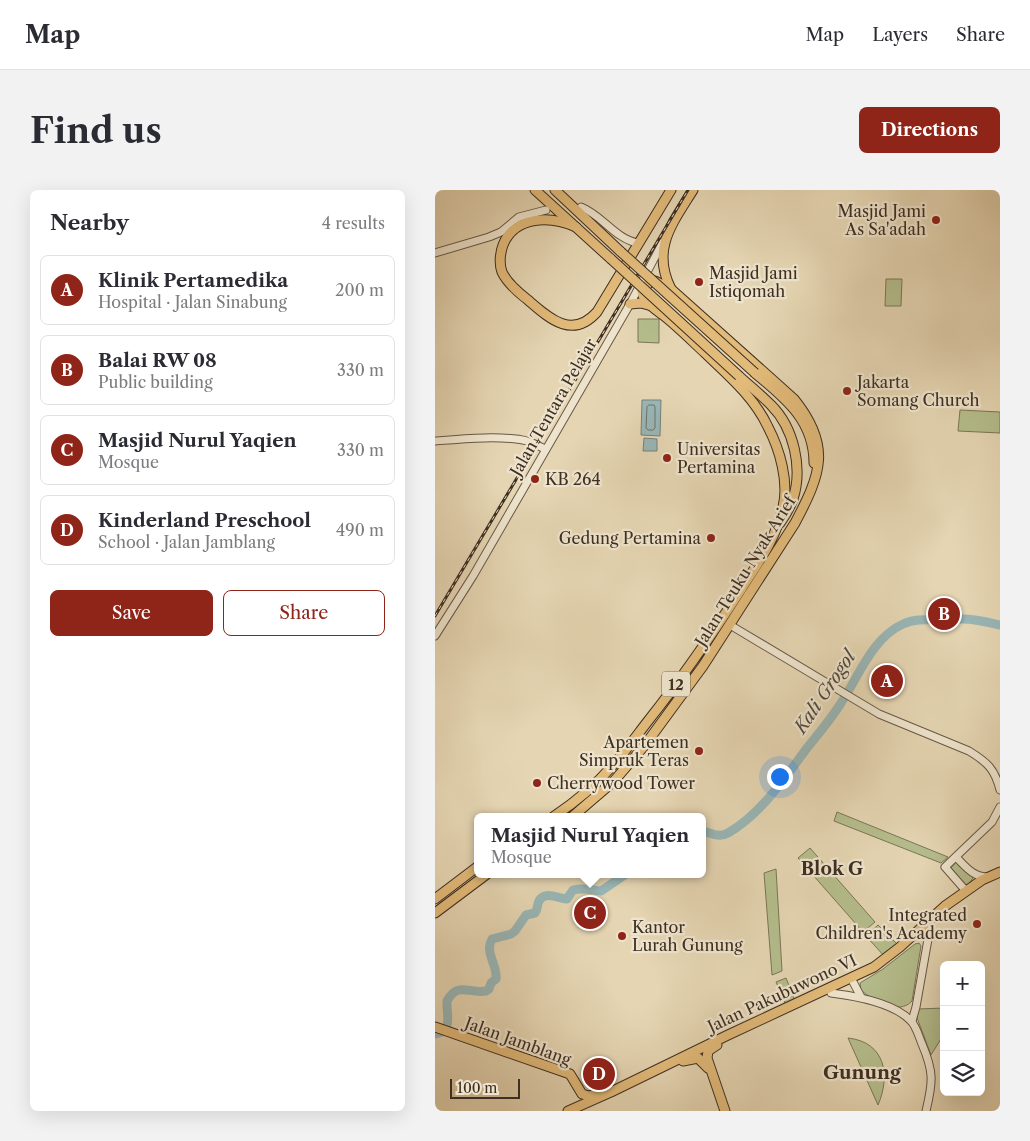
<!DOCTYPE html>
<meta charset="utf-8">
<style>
:root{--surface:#fff;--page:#f2f2f3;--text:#2b2b33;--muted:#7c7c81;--line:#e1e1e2;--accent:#8f2418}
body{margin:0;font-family:"Libre Caslon Text",serif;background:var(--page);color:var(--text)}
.controls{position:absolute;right:15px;bottom:15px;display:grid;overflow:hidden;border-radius:8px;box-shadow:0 5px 20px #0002}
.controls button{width:45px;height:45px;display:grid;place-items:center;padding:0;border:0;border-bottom:1px solid var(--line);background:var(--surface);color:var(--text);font:25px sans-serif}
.scale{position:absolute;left:15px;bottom:12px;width:70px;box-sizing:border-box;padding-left:5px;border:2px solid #3e2f22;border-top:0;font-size:14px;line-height:18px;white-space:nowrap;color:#3e2f22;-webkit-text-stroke:4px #eee4cd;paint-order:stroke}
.you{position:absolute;left:344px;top:586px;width:18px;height:18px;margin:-12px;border:4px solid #fff;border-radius:50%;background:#1a73e8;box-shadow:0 0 0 8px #1a73e833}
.badge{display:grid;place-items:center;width:32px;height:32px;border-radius:50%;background:var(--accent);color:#fff;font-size:16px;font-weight:700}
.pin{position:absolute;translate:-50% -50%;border:2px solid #fff;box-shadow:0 1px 5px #0006}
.popup{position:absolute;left:39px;top:623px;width:232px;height:65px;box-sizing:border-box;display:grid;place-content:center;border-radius:8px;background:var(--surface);filter:drop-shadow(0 1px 4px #0005);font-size:16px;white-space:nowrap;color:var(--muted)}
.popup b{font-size:19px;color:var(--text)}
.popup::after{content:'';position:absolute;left:50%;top:100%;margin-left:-10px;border:10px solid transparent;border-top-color:var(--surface)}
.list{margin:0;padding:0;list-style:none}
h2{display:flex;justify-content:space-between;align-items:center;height:65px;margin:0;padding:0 20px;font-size:21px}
h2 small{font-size:16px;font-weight:400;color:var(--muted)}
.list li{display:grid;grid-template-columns:32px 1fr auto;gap:15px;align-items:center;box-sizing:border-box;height:70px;margin:0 10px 10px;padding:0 10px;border:1px solid var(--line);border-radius:8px}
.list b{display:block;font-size:19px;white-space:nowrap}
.list p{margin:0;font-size:16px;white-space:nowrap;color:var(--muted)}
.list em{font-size:16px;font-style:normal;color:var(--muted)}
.actions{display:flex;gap:10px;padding:15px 20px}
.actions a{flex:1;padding:11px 0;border:1px solid var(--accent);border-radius:8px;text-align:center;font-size:18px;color:var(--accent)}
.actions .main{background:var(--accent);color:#fff}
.icon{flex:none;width:28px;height:28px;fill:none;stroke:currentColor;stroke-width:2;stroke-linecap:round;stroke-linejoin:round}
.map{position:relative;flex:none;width:565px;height:921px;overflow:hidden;border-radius:8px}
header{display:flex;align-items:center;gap:30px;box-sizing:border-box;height:70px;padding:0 25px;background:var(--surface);border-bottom:1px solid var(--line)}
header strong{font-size:24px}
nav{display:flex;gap:28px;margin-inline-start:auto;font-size:18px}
.intro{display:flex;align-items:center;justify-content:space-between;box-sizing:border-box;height:120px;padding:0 30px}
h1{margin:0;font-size:35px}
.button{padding:12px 22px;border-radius:8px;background:var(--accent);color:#fff;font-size:18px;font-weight:700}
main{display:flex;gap:30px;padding:0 30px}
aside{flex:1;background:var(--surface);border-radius:8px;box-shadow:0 5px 20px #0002}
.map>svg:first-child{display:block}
.green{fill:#b5bd8c;stroke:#7a7657}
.water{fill:#99b6b6;stroke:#75807b}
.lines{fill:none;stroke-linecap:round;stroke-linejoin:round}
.shore{stroke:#6c726c;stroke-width:1}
.river{stroke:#99b6b6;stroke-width:9}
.tertiary-casing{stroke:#685846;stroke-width:9}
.primary-casing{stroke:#3e2f22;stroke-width:11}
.trunk-casing{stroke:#3e2f22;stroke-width:11}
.tertiary{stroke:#eee4cd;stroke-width:7}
.primary{stroke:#e2ba79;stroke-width:9}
.trunk{stroke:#e2ba79;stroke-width:9}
.rail-casing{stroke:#3e2f22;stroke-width:3}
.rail{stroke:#eee4cd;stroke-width:1;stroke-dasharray:4;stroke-linecap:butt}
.primary-bridge-casing{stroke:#3e2f22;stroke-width:11;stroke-linecap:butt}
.primary-bridge{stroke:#e2ba79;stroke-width:9}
.poi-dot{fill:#8f2418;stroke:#eee4cd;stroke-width:2}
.labels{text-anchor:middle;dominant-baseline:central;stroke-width:4.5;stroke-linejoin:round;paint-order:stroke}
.shield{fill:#eee4cd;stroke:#736555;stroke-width:1}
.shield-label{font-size:15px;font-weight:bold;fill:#3e2f22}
.poi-label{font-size:16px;fill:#3e2f22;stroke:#eee4cd;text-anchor:start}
.street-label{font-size:16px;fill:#3e2f22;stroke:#eee4cd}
.water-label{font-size:18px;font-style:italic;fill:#504a40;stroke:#eee4cd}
.neighbourhood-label{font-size:18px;font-weight:bold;fill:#3e2f22;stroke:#eee4cd}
.quarter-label{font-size:19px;font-weight:bold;fill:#3e2f22;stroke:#eee4cd}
</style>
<header>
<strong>Map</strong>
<nav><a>Map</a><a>Layers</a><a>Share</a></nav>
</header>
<div class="intro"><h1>Find us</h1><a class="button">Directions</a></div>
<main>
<aside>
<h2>Nearby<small>4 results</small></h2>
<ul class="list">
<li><span class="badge">A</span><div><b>Klinik Pertamedika</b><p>Hospital · Jalan Sinabung</p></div><em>200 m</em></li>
<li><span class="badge">B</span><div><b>Balai RW 08</b><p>Public building</p></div><em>330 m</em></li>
<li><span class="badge">C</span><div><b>Masjid Nurul Yaqien</b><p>Mosque</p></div><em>330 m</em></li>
<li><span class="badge">D</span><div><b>Kinderland Preschool</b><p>School · Jalan Jamblang</p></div><em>490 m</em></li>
</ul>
<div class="actions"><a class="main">Save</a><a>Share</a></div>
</aside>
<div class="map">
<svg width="565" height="921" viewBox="0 0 565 921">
<rect width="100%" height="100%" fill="#e5d5b2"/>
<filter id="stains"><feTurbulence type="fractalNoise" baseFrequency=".004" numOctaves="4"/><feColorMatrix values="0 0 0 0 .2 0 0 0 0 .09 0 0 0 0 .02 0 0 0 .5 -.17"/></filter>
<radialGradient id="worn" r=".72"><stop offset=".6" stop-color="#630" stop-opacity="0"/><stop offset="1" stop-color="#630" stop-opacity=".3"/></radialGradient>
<g class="green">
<polygon points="451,89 467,89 466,116 450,116"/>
<polygon points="203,129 224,129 224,153 203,152"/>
<polygon points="525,220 565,222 565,243 523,241"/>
<polygon points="402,622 513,667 506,673 399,631"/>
<polygon points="375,658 440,732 428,742 363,668"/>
<polygon points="521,672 538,688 532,696 516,678"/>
<polygon points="341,679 347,781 337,785 329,683"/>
<polygon points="443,735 463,755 450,767 431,746"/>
<path d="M484,753L486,756L477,811C464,826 437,810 426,800L425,793L448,779L480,754Z"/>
<polygon points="351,788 360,811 351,815 341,792"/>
<polygon points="509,818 509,844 496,865 481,825 483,819"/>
<path d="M413,848C450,852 456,885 443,915Z"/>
</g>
<g class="water">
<polygon points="207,210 226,210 225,246 206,245"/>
<polygon points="209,248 222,249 222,261 208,261"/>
</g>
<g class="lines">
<polygon class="shore" points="214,215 219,215 220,217 220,238 218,240 213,240 211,238 212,217"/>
<g class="river">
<path d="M268,641C276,643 284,648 293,643C326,624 349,589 372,558C384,543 396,529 406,513C424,486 437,448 468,434C481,428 495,430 509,430C514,431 519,429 524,429C538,428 552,432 565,435"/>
<path d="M0,844C19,841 11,825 12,811C23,791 33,804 51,801L54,799L56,793L61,789C63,776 49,762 57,749L76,744L80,741L91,725L100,723C103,719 102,714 104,711C110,700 124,709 132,709L138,700C149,697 156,700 166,701L191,684"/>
</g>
<defs>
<g id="tertiary">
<path d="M146,17C167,25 180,49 203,53"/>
<polyline points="0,63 54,47 66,42 84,27 111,20"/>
<path d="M0,251C25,249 68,245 92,251C98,253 104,256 110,259"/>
<path d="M295,435L444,524L534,561C552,572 560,579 565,600"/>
<polyline points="0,446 38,386 195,114 228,52"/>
<path d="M521,667C531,677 538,687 553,687"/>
<polyline points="531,701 510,677 557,632 565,617"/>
<polyline points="416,788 426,807"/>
<path d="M396,803C420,806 458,813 475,830C481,835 484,847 487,854C499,882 498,892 491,921"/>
<polyline points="477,831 481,817 495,738"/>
</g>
<g id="primary">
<polyline points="100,0 176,69"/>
<polyline points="120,0 186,62"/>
<path d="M320,183C350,208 379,230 379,273"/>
<path d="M304,186C315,196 326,205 336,215C359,238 368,278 358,309C355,318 350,326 345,333"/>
<polyline points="0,837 135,884 147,904 154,906 161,904"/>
<polyline points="282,855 273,861 272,868 290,921"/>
<polyline points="248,871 263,868 273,878"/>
<polyline points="133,921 176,902 293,845 439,777 465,757 510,716 547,690 565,682"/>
</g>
<g id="trunk">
<path d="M141,37C116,26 80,25 68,55C65,63 64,74 67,82C72,93 84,103 93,110C114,128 137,150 162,122L236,0"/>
<path d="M236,99C216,59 237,34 258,0"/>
<polyline points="195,114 206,113 217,116"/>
<path d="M118,627C139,613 162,594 178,575C191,561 202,545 213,531C247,488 278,443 307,398C323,373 342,347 348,317C354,292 345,260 333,237C319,207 293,185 270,163C256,150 242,136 228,125C220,119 206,110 207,100L216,91H220L236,99L359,209C397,256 386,284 360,333L268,476L210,555L179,591L137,627"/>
<polyline points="0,709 42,677"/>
<polyline points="0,723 52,684"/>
</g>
</defs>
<use href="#tertiary" class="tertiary-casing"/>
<use href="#primary" class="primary-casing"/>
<use href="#trunk" class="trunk-casing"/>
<use href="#tertiary" class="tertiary"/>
<use href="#primary" class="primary"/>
<use href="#trunk" class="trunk"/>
<defs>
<polyline id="rail" points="0,426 253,0"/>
</defs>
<use href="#rail" class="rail-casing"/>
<use href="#rail" class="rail"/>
<defs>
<g id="primary-bridge">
<polyline points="186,62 320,183"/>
<polyline points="176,69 304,186"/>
</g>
</defs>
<use href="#primary-bridge" class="primary-bridge-casing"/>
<use href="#primary-bridge" class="primary-bridge"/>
</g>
<g class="poi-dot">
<circle cx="501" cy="30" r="5"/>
<circle cx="264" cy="92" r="5"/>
<circle cx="412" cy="201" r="5"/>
<circle cx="232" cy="268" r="5"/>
<circle cx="100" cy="289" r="5"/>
<circle cx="276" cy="348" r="5"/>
<circle cx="264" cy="561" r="5"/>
<circle cx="102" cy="593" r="5"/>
<circle cx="542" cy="734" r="5"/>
<circle cx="187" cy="746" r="5"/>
</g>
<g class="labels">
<rect class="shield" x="227" y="481.5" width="28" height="25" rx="4"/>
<g class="shield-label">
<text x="241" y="494">12</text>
</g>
<g class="poi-label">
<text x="491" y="21" text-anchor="end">Masjid Jami<tspan x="491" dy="18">As Sa'adah</tspan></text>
<text x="274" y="83">Masjid Jami<tspan x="274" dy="18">Istiqomah</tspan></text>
<text x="422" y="192">Jakarta<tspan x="422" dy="18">Somang Church</tspan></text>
<text x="242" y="259">Universitas<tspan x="242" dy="18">Pertamina</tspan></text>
<text x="110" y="289">KB 264</text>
<text x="266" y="348" text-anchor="end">Gedung Pertamina</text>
<text x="254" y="552" text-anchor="end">Apartemen<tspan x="254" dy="18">Simpruk Teras</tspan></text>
<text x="112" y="593">Cherrywood Tower</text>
<text x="532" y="725" text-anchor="end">Integrated<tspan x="532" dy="18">Children's Academy</tspan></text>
<text x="197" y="737">Kantor<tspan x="197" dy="18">Lurah Gunung</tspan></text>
</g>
<g class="street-label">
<text transform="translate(118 217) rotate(-60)">Jalan Tentara Pelajar</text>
<text transform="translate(310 381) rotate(-58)">Jalan Teuku Nyak Arief</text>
<text transform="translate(347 803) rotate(-25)">Jalan Pakubuwono VI</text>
<text transform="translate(83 851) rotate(20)">Jalan Jamblang</text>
</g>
<g class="water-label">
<text transform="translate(390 502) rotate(-56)">Kali Grogol</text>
</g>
<g class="neighbourhood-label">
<text x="397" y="679">Blok G</text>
</g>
<g class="quarter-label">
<text x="427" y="882">Gunung</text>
</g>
</g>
<rect width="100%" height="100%" filter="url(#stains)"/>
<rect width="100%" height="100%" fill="url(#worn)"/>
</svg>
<div class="controls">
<button>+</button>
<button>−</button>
<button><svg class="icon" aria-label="layers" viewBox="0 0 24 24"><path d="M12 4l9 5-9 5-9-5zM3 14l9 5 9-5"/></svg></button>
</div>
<div class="scale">100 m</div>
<div class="you"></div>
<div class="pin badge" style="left:452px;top:491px">A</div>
<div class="pin badge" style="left:509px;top:424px">B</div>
<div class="pin badge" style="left:155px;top:723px">C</div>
<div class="popup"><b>Masjid Nurul Yaqien</b>Mosque</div>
<div class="pin badge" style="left:164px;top:884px">D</div>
</div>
</main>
